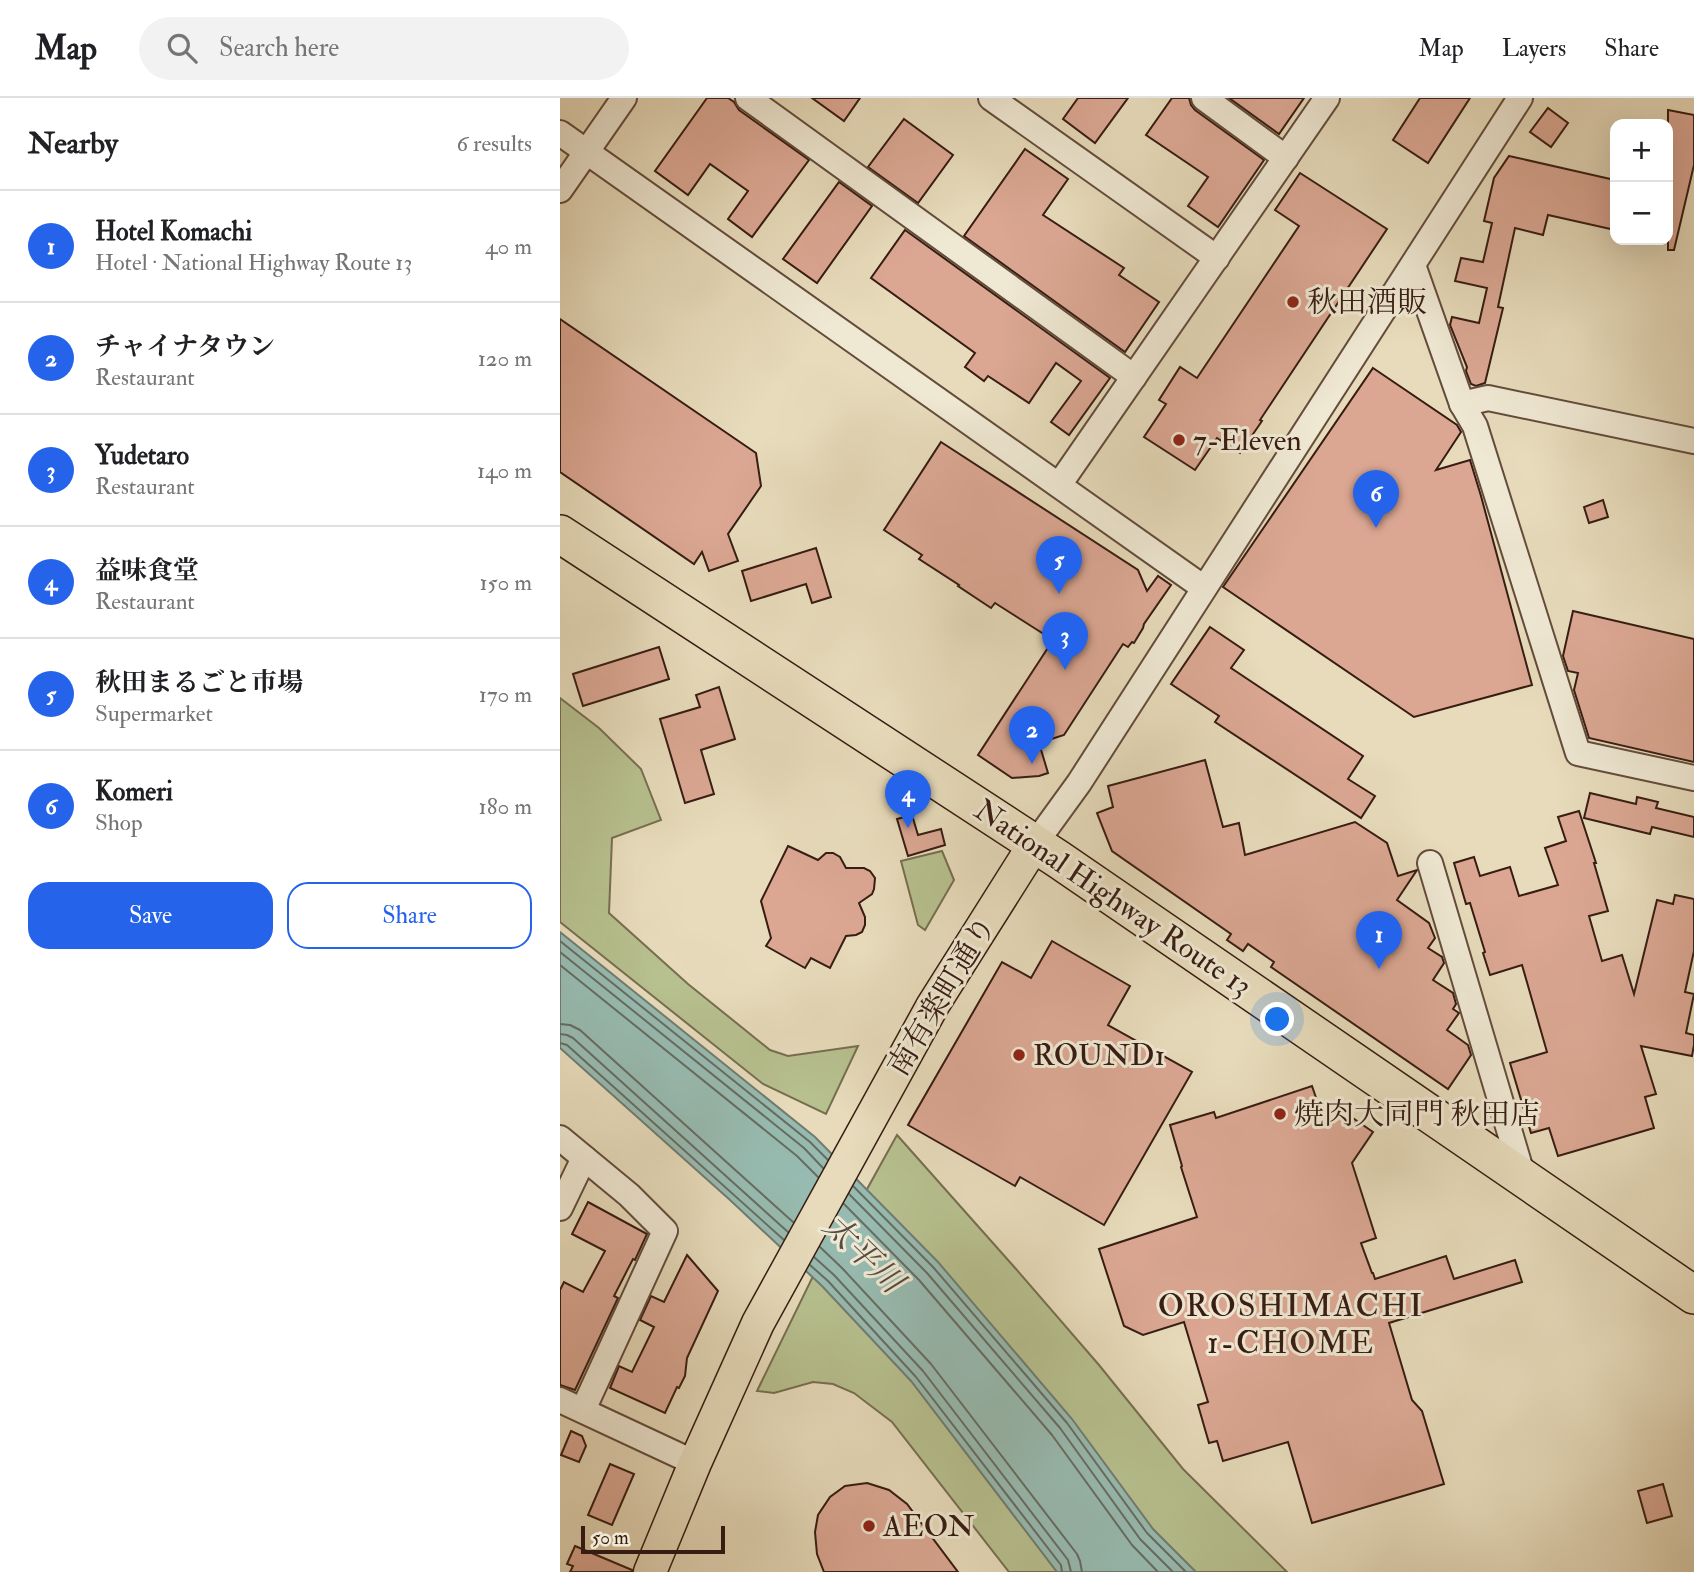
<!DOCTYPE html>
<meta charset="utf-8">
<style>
:root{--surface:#fff;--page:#f2f2f2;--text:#202124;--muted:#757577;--line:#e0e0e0;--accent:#2563eb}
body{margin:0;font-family:"IM FELL Double Pica","Noto Serif JP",serif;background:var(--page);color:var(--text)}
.controls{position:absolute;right:21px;top:21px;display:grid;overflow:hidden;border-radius:14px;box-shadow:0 7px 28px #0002}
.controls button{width:63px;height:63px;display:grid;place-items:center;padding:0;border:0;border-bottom:2px solid var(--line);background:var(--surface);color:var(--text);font:35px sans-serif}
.scale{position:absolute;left:21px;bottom:18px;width:144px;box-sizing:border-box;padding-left:7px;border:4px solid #371c12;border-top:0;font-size:19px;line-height:24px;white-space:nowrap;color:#371c12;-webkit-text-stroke:5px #efe8d3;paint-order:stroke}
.you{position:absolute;left:718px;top:922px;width:24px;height:24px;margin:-18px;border:5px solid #fff;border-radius:50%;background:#1a73e8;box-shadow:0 0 0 10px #1a73e833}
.badge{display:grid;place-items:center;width:46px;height:46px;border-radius:50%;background:var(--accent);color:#fff;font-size:23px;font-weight:700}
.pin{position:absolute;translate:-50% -58px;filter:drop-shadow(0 2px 4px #0008)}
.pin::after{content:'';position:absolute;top:37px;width:24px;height:21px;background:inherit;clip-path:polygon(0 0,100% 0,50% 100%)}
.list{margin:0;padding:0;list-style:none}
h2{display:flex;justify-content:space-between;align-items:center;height:91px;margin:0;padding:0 28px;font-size:30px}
h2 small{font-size:23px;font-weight:400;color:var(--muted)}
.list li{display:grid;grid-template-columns:46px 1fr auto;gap:21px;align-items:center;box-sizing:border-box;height:112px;padding:0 28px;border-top:2px solid var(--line)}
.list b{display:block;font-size:26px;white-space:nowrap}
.list p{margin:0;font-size:23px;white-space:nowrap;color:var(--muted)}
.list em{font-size:23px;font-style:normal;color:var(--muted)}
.actions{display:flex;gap:14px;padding:21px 28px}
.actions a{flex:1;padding:16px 0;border:2px solid var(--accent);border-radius:21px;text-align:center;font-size:24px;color:var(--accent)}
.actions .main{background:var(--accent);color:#fff}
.icon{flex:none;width:38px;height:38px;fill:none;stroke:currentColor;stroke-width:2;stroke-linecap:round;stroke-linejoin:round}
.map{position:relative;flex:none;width:1134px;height:1474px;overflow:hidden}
header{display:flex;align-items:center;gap:42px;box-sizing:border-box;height:98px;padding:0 35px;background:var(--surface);border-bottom:2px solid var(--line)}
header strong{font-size:33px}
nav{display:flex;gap:38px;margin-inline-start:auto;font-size:24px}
.search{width:490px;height:63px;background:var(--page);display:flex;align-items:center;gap:18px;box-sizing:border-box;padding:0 24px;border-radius:38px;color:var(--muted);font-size:26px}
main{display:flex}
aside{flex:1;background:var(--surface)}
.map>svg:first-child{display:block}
.green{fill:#b7c08f;stroke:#776e50;stroke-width:2}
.water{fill:#97bbb1;stroke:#717b71;stroke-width:2}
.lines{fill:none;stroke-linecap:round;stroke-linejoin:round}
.shore{stroke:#676c62;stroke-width:2}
.building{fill:#dba793;stroke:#371c12;stroke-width:2}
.minor-casing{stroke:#634c3c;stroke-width:28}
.major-casing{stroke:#371c12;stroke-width:35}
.highway-casing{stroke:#371c12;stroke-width:40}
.minor{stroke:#efe8d3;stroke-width:24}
.major{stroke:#e7dbbb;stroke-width:32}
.highway{stroke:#e7dbbb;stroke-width:37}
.poi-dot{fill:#8f2418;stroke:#efe8d3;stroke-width:2.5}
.labels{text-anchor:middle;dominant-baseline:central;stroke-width:6;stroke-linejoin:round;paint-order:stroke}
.poi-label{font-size:30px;fill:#371c12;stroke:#efe8d3;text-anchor:start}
.street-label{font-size:30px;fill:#371c12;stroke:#efe8d3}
.water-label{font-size:32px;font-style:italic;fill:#544c42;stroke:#efe8d3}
.neighbourhood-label{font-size:32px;letter-spacing:2px;fill:#371c12;stroke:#efe8d3}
</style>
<header>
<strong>Map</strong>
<div class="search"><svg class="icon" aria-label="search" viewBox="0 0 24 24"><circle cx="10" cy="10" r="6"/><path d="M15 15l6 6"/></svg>Search here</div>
<nav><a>Map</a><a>Layers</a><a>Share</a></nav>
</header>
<main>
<aside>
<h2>Nearby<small>6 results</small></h2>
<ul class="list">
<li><span class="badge">1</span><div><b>Hotel Komachi</b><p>Hotel · National Highway Route 13</p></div><em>40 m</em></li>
<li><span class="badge">2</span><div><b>チャイナタウン</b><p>Restaurant</p></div><em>120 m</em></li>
<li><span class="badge">3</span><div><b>Yudetaro</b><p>Restaurant</p></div><em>140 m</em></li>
<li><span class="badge">4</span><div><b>益味食堂</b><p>Restaurant</p></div><em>150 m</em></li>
<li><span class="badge">5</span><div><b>秋田まるごと市場</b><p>Supermarket</p></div><em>170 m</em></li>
<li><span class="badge">6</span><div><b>Komeri</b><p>Shop</p></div><em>180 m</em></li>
</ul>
<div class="actions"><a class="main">Save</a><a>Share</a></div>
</aside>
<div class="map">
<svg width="1134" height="1474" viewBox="0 0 1134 1474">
<rect width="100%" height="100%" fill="#e7dbbb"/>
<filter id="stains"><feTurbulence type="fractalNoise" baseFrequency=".00286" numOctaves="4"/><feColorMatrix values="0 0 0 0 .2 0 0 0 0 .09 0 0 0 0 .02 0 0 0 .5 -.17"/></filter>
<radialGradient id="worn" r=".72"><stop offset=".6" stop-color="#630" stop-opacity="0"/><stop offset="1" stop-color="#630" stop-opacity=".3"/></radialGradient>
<g class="green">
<polygon points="0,600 39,630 81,671 101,722 52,740 49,815 128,886 210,952 228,958 298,948 266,1016 203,986 0,824"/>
<polygon points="382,753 394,782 365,832 358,827 341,763"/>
<polygon points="337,1037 456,1171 539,1267 623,1371 727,1474 625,1474 306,1093"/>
<polygon points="257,1170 420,1355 505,1474 449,1474 332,1324 294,1295 273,1286 253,1284 214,1295 197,1293"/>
</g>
<polygon class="water" points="0,834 255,1039 378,1164 512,1321 593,1431 636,1474 497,1474 351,1283 262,1188 170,1102 0,950"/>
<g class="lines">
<g class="shore">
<polyline points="0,843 250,1044 268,1062"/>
<polyline points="0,854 244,1050 263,1070"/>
<polyline points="0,867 237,1058 258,1079"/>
<polyline points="0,926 10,927 20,932 233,1124"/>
<polyline points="0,936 7,937 13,940 228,1134"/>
<polyline points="0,945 7,947 224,1142"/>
<polyline points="293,1088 373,1169 507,1325 587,1435 626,1474"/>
<polyline points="289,1096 367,1175 500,1330 580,1441 613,1474"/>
<polyline points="284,1106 359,1182 492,1337 572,1447 598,1474"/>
<polyline points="260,1149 282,1170 371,1266 517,1456 520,1463 522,1474"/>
<polyline points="254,1159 274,1177 363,1273 508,1462 511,1474"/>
<polyline points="250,1167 268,1183 356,1279 501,1467 502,1474"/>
</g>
</g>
<g class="building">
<polygon points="147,0 168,0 174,4 179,12 249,62 192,139 168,121 188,93 150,66 128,97 95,73"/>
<polygon points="252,0 300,0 284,23"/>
<polygon points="518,0 568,0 535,45 503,21"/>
<polygon points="612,0 629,0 631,7 635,12 704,62 658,129 628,108 648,79 586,37"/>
<polygon points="669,0 744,0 719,36"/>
<polygon points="860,0 910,0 868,65 833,42"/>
<polygon points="988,10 1008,25 991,49 970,34"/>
<polygon points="1108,12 1134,17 1134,67 1114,152 1108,152"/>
<polygon points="344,21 393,57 358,105 308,69"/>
<polygon points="465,51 508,81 483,117 564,170 559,177 599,204 565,254 404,138"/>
<polygon points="949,58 1055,82 1055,132 988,117 983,137 955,130 938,209 943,210 925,285 916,288 911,286 906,273 907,269 890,227 892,219 919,225 927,190 895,183 901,160 923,164 932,125 924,123 934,80"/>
<polygon points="740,75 827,131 700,322 702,323 680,355 657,340 635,372 584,339 606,306 599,302 620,269 637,280 739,128 715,112"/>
<polygon points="279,84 312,108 257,185 223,161"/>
<polygon points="345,132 550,280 509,337 491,324 521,283 496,265 469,305 428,278 424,283 405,269 415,255 311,180"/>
<polygon points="0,221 196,355 201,388 168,436 178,463 149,473 142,454 134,466 0,374"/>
<polygon points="813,270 897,327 901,334 876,372 910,362 921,398 972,587 854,619 663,489"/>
<polygon points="381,344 578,472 587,493 598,478 611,487 584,526 583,530 574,545 572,544 568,549 563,546 504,637 479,645 488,675 479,678 452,680 418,657 493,542 435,505 431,510 398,488 399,487 359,461 362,457 324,432"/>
<polygon points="1043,402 1048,419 1029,425 1024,409"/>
<polygon points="256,450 271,499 252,505 246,486 191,503 182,473"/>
<polygon points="1013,513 1134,541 1134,664 1029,640 1014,592 1018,575 1008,573 1003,558"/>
<polygon points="650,529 684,552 671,570 803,658 788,681 815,698 801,720 655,624 659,618 611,586"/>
<polygon points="99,549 109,581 23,608 13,576"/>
<polygon points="159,589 175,641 141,652 154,696 125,705 100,621 140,609 136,597"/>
<polygon points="645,662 663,729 679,725 685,757 795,724 827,745 838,778 857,772 837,802 869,825 875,840 868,850 882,859 884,865 873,882 893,895 896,906 893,911 899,915 887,932 908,947 911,957 888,991 711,869 714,864 688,846 683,853 667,842 671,836 552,753 537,715 553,709 548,688"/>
<polygon points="1030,695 1076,706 1077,699 1098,704 1096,710 1134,719 1134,739 1092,729 1090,736 1024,720"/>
<polygon points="1019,713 1036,765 1034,765 1048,813 1029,818 1042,863 1062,857 1074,896 1097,802 1113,806 1115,797 1134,801 1134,853 1125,894 1134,896 1126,935 1134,937 1134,947 1132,958 1081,948 1096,996 1085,999 1094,1030 998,1058 989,1030 971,1035 950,965 987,954 962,867 930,877 923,855 925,854 910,805 906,806 894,765 914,759 920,778 950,769 959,798 998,787 985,750 1006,743 998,719"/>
<polygon points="352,717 358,737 381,731 385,747 348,758 337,721"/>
<polygon points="228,748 258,762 266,755 273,755 280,759 286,770 304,770 310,773 315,780 314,791 312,796 299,805 305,819 305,827 302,834 296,837 286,838 270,870 251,860 245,870 206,848 211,840 201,803"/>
<polygon points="492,843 570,888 548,927 632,974 544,1127 460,1079 455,1088 348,1027 442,864 471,880"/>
<polygon points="752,988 764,1023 787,1016 813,1034 792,1065 816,1140 801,1145 812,1175 813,1175 815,1181 886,1158 894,1181 955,1162 962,1184 829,1225 852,1302 862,1313 884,1386 752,1425 728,1344 663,1363 657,1343 649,1345 638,1307 648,1304 624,1224 583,1237 564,1228 539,1151 637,1119 621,1069 622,1068 610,1027 654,1014 656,1020"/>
<polygon points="28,1104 87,1136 75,1162 73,1161 54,1198 58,1200 15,1292 0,1287 0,1192 4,1184 23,1194 45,1153 12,1136"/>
<polygon points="127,1157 158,1193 127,1260 125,1278 119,1290 117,1289 105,1315 50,1290 59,1268 72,1274 94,1229 80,1222 91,1198 104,1204"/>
<polygon points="11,1333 22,1338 26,1348 19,1364 1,1357"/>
<polygon points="50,1366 74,1376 52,1427 28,1417"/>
<polygon points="307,1385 329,1392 347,1406 398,1474 264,1474 257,1456 255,1434 258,1417 270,1399 285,1388"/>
<polygon points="1103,1386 1112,1418 1087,1425 1078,1393"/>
<polygon points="15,1448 72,1472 72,1474 10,1474 13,1468 7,1466"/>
</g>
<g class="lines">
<defs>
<g id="minor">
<polyline points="188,0 574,279"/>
<polyline points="431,0 657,160"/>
<polyline points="644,0 726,60"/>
<polyline points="0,35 644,490"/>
<polyline points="0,92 64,0"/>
<polyline points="853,167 902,306 915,328 1018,655 1134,680"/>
<polyline points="902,306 928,300 1134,343"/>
<polyline points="499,387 767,0"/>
<polyline points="474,747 519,685 960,0"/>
<polyline points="870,765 963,1079"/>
<polyline points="0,1040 69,1097 105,1133 23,1312"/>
<polyline points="0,1110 24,1060"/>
<polyline points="0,1302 135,1365"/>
</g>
<polyline id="major" points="90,1474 135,1365 198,1225 373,907 474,747"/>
<polyline id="highway" points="0,436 498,761 1134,1197"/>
</defs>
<use href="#minor" class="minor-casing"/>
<use href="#major" class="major-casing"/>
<use href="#highway" class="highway-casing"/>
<use href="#minor" class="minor"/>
<use href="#major" class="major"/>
<use href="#highway" class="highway"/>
</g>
<g class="poi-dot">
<circle cx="733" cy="204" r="7"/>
<circle cx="619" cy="342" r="7"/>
<circle cx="459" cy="957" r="7"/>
<circle cx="720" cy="1016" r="7"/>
<circle cx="309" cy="1428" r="7"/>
</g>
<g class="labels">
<g class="poi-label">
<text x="747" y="204">秋田酒販</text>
<text x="633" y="342">7-Eleven</text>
<text x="473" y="957">ROUND1</text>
<text x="734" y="1016">焼肉大同門 秋田店</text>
<text x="323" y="1428">AEON</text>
</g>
<g class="street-label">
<text transform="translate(553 800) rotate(34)">National Highway Route 13</text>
<text transform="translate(382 898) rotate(-59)">南有楽町通り</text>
</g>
<g class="water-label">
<text transform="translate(303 1156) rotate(44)">太平川</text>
</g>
<g class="neighbourhood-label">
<text x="731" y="1208">OROSHIMACHI<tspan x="731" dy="37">1-CHOME</tspan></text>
</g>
</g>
<rect width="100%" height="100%" filter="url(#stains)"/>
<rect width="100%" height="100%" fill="url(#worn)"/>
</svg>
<div class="controls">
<button>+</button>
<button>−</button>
</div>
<div class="scale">50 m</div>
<div class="you"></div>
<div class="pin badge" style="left:819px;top:871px">1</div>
<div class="pin badge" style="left:472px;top:666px">2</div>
<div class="pin badge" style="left:505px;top:572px">3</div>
<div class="pin badge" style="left:348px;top:730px">4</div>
<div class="pin badge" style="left:499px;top:496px">5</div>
<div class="pin badge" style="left:816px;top:430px">6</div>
</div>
</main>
